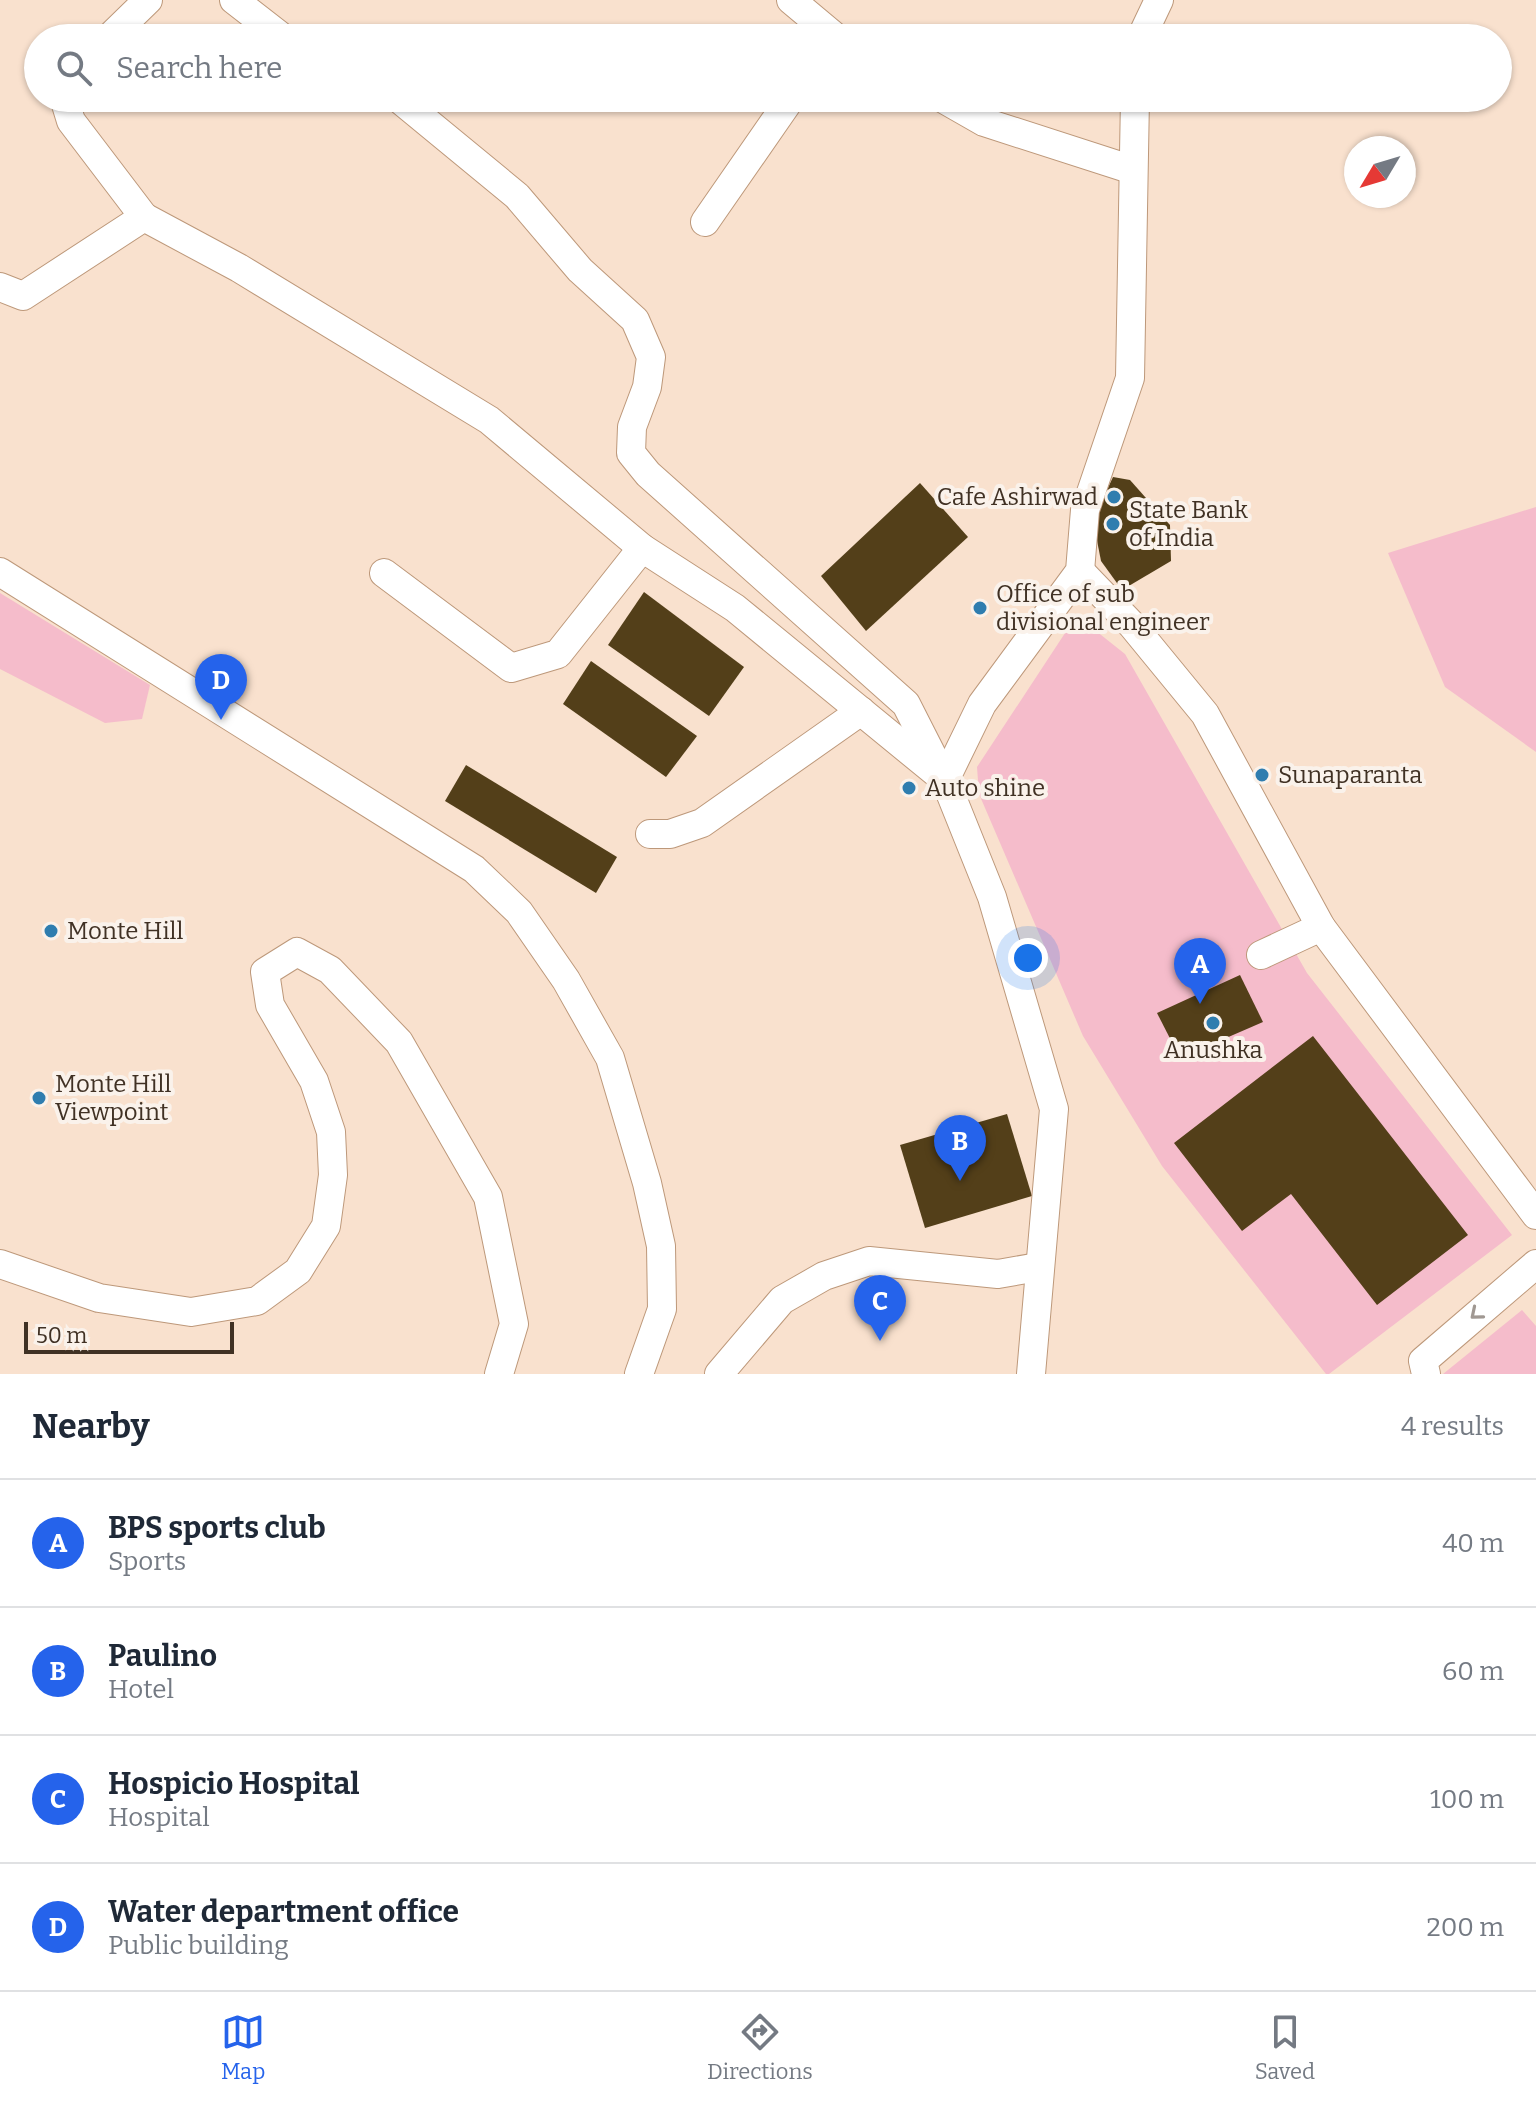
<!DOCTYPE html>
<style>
:root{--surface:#fff;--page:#f6f6f7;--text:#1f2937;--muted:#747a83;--line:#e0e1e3;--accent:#2563eb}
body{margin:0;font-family:Bitter,serif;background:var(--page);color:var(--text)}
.compass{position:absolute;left:1344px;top:136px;width:72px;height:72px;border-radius:50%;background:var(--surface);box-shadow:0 2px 6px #0004;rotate:232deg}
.scale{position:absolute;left:24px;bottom:20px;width:210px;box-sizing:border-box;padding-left:8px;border:4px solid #403124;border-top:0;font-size:22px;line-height:28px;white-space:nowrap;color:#403124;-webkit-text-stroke:6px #faf2eb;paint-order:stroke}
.you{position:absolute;left:1028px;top:958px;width:28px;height:28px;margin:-20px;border:6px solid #fff;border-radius:50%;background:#1a73e8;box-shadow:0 0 0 12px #1a73e833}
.badge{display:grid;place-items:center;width:52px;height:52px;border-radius:50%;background:var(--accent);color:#fff;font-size:26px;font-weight:700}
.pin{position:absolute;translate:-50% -66px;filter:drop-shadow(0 2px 4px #0008)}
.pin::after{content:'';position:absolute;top:42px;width:28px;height:24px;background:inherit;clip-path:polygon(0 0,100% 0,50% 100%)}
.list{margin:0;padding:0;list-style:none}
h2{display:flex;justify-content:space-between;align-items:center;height:104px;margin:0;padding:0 32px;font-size:34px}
h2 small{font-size:26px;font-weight:400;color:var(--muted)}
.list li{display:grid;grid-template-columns:52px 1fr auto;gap:24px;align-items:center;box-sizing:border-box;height:128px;padding:0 32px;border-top:2px solid var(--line)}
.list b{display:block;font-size:30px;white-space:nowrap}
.list p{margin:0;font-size:26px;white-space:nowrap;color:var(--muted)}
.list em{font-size:26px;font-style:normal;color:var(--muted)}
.icon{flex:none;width:44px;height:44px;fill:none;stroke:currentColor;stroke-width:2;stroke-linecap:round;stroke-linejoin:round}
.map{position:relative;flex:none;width:1536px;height:1374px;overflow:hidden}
.search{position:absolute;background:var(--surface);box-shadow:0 2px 6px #0004;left:24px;right:24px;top:24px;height:88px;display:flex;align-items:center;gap:20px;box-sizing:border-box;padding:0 28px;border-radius:44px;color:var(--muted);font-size:30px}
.sheet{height:616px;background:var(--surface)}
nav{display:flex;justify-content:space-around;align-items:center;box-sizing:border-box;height:112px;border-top:2px solid var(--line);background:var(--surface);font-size:22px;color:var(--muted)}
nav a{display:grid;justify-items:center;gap:4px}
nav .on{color:var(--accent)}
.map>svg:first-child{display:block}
.green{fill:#f5bccb}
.building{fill:#533f19}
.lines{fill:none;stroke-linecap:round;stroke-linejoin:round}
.minor-casing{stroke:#bd987a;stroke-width:30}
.minor{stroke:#fff;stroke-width:28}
.oneway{stroke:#a09892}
.poi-dot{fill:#2f7daf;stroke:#faf2eb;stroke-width:3}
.labels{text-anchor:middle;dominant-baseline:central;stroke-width:8;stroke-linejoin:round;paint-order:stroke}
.poi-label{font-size:24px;fill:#403124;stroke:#faf2eb;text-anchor:start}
</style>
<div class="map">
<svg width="1536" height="1374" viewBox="0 0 1536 1374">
<rect width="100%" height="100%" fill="#f9e1ce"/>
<g class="green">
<polygon points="1536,507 1536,752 1445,687 1388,553"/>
<polygon points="0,593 150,685 142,719 105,723 0,669"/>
<polygon points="1069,627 1091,627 1125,654 1307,973 1512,1235 1329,1374 1326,1374 1162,1166 1083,1036 979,794 977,767"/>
<polygon points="1522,1310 1536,1326 1536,1374 1443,1374"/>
</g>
<g class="building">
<polygon points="1113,477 1130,480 1170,525 1171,561 1122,590 1101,561 1093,520"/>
<polygon points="920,483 968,537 866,631 821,576"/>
<polygon points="644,592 744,667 709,716 608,645"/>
<polygon points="591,661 697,736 666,777 563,704"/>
<polygon points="466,765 617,857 596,893 445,801"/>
<polygon points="1240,975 1263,1022 1180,1058 1157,1013"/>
<polygon points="1313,1036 1468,1235 1377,1305 1291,1194 1242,1231 1174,1143"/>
<polygon points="1007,1114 1032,1196 925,1228 900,1145"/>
</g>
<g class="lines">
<defs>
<g id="minor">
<polyline points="234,0 283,38"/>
<polyline points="791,0 834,36 832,38"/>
<polyline points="109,38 148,0"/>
<polyline points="1141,38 1159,0"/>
<polyline points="64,98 71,121 144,217"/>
<polyline points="398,98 517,196 580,270 635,320 651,357 647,387 632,427 631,453 648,474 906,704 939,769"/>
<polyline points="942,98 984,122 1133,170"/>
<polyline points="705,222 791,98"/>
<polyline points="0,287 23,296 144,217 239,268 489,420 642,548 735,608 945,780"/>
<polyline points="1080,571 1132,625 1205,714 1321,927 1536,1215"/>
<polyline points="0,572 474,869 519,912 566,980 610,1058 647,1183 661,1246 662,1309 639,1374"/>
<polyline points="384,573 511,668 558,654 642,548"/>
<polyline points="650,834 670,834 702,823 861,711"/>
<polyline points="1261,955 1321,927"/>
<polyline points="0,1264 99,1298 191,1312 257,1301 298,1271 326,1226 333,1175 331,1132 314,1081 270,1005 265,972 297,952 330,970 399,1042 488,1197 514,1324 499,1374"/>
<polyline points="719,1374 782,1300 824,1276 869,1261 998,1274 1038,1267"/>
<polyline points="1031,1374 1054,1109 992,897 945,780 982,704 1080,571 1085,510 1130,378 1135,98"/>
<polyline points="1426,1374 1423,1361 1536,1264"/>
</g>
</defs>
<use href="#minor" class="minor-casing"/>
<use href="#minor" class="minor"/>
</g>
<defs><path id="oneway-chevron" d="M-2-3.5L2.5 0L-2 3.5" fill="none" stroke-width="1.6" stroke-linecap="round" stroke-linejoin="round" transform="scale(2)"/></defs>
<use class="oneway" href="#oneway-chevron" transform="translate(1476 1314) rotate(140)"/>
<g class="poi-dot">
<circle cx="1114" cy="497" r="8"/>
<circle cx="1113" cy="524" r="8"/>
<circle cx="980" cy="608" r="8"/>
<circle cx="1262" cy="775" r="8"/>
<circle cx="909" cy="788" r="8"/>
<circle cx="51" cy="931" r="8"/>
<circle cx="1213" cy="1023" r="8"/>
<circle cx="39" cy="1098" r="8"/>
</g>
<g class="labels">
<g class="poi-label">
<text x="1098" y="497" text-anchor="end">Cafe Ashirwad</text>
<text x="1129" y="510">State Bank<tspan x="1129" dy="28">of India</tspan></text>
<text x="996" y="594">Office of sub<tspan x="996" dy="28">divisional engineer</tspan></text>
<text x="1278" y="775">Sunaparanta</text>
<text x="925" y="788">Auto shine</text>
<text x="67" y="931">Monte Hill</text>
<text x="1213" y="1050" text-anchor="middle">Anushka</text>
<text x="55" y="1084">Monte Hill<tspan x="55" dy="28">Viewpoint</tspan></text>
</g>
</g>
</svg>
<svg class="compass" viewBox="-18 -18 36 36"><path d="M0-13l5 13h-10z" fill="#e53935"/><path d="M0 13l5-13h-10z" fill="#747a83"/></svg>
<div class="scale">50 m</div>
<div class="you"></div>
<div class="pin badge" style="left:1200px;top:1004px">A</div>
<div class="pin badge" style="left:960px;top:1181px">B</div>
<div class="pin badge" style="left:880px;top:1341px">C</div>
<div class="pin badge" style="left:221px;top:720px">D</div>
<div class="search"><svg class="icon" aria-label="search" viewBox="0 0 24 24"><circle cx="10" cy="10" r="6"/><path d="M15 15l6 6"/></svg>Search here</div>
</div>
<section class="sheet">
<h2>Nearby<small>4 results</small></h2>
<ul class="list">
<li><span class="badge">A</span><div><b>BPS sports club</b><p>Sports</p></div><em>40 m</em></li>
<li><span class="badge">B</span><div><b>Paulino</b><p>Hotel</p></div><em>60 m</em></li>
<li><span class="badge">C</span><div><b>Hospicio Hospital</b><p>Hospital</p></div><em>100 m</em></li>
<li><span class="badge">D</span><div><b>Water department office</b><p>Public building</p></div><em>200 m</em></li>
</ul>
</section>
<nav>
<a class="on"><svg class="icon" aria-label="map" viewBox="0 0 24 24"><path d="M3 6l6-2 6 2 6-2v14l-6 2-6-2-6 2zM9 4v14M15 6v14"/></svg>Map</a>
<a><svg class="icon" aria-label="directions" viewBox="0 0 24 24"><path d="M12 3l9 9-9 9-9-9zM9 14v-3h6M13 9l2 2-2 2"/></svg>Directions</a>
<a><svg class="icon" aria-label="saved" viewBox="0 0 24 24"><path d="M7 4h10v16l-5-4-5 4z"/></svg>Saved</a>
</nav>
